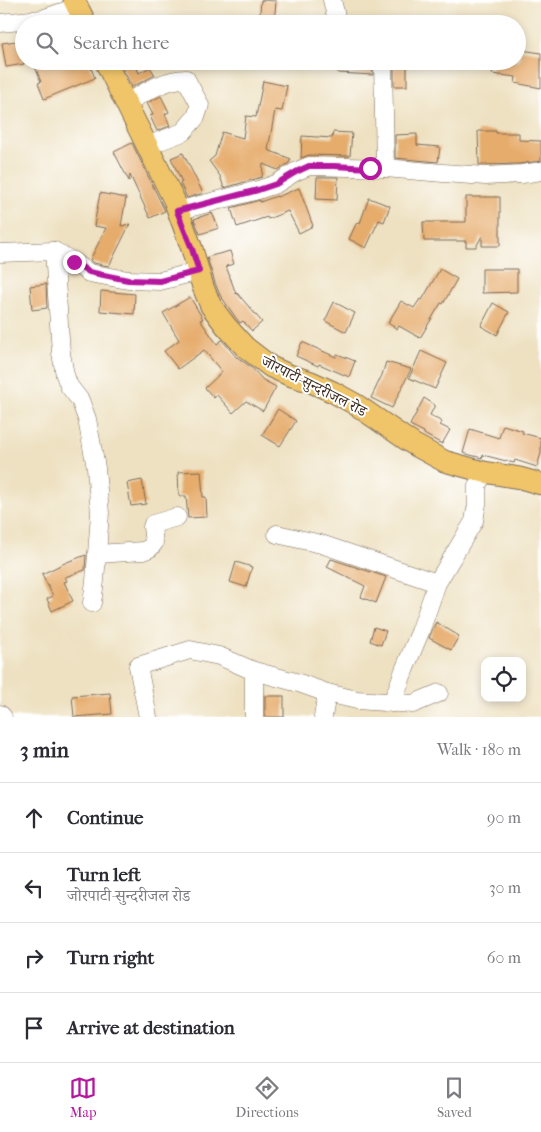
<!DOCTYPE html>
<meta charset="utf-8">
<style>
:root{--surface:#fff;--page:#f2f2f3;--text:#2b2b33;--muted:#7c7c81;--line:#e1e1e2;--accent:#b5179e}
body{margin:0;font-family:"IM FELL French Canon","Noto Serif Devanagari",serif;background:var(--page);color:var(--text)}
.controls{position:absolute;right:15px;bottom:15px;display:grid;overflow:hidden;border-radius:10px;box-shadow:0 2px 8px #0003}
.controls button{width:45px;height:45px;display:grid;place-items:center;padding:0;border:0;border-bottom:1px solid var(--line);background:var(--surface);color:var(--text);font:25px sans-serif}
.stop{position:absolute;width:15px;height:15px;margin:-11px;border:4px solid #b5179e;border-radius:50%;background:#fff}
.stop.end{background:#b5179e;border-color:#fff;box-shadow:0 1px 5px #0008}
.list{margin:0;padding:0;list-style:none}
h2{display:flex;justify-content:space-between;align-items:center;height:65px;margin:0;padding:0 20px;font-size:21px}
h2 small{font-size:16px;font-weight:400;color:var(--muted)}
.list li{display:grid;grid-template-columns:32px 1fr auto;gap:15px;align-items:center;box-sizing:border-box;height:70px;padding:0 20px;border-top:1px solid var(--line)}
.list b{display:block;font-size:19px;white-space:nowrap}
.list p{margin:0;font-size:16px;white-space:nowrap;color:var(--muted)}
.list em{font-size:16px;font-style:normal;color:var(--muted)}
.icon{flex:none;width:28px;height:28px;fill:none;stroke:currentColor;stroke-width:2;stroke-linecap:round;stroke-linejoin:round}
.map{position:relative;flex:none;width:541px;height:717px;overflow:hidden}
.search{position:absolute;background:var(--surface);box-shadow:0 2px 8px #0003;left:15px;right:15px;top:15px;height:55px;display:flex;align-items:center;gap:12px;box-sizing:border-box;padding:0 18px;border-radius:28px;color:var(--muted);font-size:19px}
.sheet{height:345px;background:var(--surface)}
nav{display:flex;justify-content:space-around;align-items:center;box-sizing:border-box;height:70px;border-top:1px solid var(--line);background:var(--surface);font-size:14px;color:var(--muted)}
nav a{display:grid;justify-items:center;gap:2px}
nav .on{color:var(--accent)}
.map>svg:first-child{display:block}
.building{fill:#e6ac6c}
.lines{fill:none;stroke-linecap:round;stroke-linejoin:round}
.minor-casing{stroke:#7a6a57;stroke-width:19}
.major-casing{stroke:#7a6a57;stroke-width:23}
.minor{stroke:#fff;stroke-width:18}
.major{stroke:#f0c469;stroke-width:21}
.route{stroke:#b5179e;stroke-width:6}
.labels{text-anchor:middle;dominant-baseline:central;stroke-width:4;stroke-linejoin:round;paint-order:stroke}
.street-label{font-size:15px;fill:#3b2a1e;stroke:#fff}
</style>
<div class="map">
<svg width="541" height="717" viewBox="0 0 541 717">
<rect width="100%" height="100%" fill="#fff"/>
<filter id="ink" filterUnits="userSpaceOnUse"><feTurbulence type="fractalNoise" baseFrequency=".02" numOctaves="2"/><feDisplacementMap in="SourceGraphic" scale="10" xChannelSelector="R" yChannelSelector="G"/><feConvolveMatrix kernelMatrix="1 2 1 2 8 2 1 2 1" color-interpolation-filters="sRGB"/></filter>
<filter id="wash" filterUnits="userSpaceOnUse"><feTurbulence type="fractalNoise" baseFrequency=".0096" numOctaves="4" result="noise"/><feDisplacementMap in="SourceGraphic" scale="20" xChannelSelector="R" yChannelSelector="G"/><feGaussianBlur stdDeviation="1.12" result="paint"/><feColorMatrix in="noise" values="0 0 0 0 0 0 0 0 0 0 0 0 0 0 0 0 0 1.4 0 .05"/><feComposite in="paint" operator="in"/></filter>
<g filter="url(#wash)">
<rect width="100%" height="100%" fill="#eee1c1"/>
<g id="blocks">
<g class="building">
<polygon points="261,0 276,1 274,24 259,24"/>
<polygon points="24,40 24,64 6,67 2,43"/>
<polygon points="521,50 541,53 541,88 515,83 516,77 492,74 494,61 519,61"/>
<polygon points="33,61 88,61 95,78 44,99 38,83 41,82"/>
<polygon points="119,61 134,61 139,73 150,67 155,75 132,87"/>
<polygon points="339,61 372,61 373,75 338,73"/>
<rect x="394" y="61" width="13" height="25"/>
<polygon points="263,81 287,86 282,111 275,110 268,150 291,159 289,163 278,170 263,164 262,177 224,188 220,176 209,161 215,156 222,132 243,138 246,116 256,117"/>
<polygon points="161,96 169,112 165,114 170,126 157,131 150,116 153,115 147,103"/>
<polygon points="478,131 496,131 496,133 519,133 519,140 541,141 541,161 519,164 479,165"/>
<polygon points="333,132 352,133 350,156 309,155 301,158 302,136 332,138"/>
<polygon points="417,134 417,145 440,147 438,162 395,158 395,135"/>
<polygon points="132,143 165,211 150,218 130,175 129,181 114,152"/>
<polygon points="183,153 203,193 187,198 180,183 182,182 171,158"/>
<polygon points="317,177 338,177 337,200 316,199"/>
<polygon points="299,188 313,226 299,233 288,211 268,219 267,217 237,227 231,208 260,200 260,202 277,196 277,197"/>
<polygon points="100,193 126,198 121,226 130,224 109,266 93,263 90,260 106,228 94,226"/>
<polygon points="466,197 500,197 500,246 482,246 482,236 476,247 466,247 466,241 424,241 423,222 466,222"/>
<polygon points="369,198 390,206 384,222 379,220 366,248 349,239 357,222 360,223"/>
<polygon points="212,213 219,228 200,234 194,219"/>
<polygon points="230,251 234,264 226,266 236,294 237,293 262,322 252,331 243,321 240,323 236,318 220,295 215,283 207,257"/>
<polygon points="440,269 457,279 443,304 441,303 420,338 399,326 397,329 388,323 401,301 414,308 420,299 422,300"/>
<polygon points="482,269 517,269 517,292 482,293"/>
<polygon points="46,284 47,308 32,310 30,286"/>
<polygon points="101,291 135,294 134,314 100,311"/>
<polygon points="190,297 203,319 200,320 217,344 222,340 237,358 237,357 252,368 263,380 276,387 263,411 246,401 233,413 217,395 214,398 205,388 222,372 204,350 178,369 164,351 179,340 163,313"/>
<polygon points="334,302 355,313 346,332 325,321"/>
<polygon points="493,303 509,312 497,335 481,326"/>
<polygon points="302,342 336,357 337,354 355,361 349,377 319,364 318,366 296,356"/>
<polygon points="421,351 447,363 435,389 409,378"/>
<polygon points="386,362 411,369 392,408 371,398 382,375"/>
<polygon points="424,398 435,405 430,415 442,422 440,425 450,430 442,444 424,434 424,432 410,425"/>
<polygon points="278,409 296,421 280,446 262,435"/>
<polygon points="503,425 523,431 522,433 541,438 541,453 537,467 515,460 514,463 483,455 482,458 463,453 470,429 499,438"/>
<polygon points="201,471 203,497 206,497 207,517 188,518 186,496 179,496 178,472"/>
<polygon points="142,480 146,504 131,506 127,483"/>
<polygon points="86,555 85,570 65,577 67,581 64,582 73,601 52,611 47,599 53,596 42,574 67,562"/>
<polygon points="331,559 386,577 376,603 361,597 365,586 327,567"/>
<polygon points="236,562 252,567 246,587 230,582"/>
<polygon points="436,622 459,636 451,650 429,638"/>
<polygon points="374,627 386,631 381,645 370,641"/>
<polygon points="110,693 112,714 74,717 72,696"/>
<rect x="265" y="696" width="19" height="21"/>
</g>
</g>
</g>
<g filter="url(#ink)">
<use href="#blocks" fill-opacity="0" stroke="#7a6a57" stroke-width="1"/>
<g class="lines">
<defs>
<g id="minor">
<polyline points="332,0 337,21 340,24"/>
<polyline points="0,23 42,19 77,7"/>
<polyline points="383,61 385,168"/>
<path d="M126,103C144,93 164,79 186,79L200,105L196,117L183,132L147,146"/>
<polyline points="177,211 258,190 276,184 295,172 309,166 385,168 443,173 486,176 522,174 541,171"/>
<polyline points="54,251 61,353 65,375 69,386 80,400 87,419 96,468 100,513 95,581 92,603"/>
<polyline points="0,253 54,251 74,262 89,273 128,280 160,281 199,271"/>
<polyline points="277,534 321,544 437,583"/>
<polyline points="97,554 143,551 150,548 154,543 152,527 153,524 177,517"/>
<polyline points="392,703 405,668 420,632 437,583 474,521 477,504 477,486 484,472"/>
<polyline points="0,714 3,717"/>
<polyline points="148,717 138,666 190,650 219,656 254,671 299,683 327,693 357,700 413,704 439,693"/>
<polyline points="254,717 254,671"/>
<polyline points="323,717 327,693"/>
</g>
<g id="major">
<polyline points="74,0 86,24"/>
<polyline points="105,61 174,200 192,249 203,287 211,306 226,326 245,347 271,367 289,375 311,382 333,392 355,404 413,444 444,461 484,472 520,478 541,484"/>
</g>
</defs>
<use href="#minor" class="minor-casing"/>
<use href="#major" class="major-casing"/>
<use href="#minor" class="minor"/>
<use href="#major" class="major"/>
</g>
</g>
<g class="lines" filter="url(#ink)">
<polyline class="route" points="74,262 89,272 128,280 160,281 199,271 192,249 177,211 258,190 276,184 296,172 309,166 334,166 370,168"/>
</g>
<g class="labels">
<g class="street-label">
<text transform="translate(314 386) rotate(27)">जोरपाटी-सुन्दरीजल रोड</text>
</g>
</g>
</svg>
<div class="controls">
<button><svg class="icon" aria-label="locate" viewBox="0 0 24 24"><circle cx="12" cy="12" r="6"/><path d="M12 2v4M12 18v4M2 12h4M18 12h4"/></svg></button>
</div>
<div class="stop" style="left:370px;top:168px"></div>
<div class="stop end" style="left:74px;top:262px"></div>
<div class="search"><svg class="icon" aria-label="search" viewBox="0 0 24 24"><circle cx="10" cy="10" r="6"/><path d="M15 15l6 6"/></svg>Search here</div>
</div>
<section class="sheet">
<h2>3 min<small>Walk · 180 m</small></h2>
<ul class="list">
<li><svg class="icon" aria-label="ahead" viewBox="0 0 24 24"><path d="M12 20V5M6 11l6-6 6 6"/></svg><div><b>Continue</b></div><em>90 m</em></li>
<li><svg class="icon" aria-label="left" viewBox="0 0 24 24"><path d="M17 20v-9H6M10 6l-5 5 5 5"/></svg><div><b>Turn left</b><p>जोरपाटी-सुन्दरीजल रोड</p></div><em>30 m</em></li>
<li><svg class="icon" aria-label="right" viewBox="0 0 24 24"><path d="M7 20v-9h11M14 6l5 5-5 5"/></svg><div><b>Turn right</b></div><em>60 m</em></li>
<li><svg class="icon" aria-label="arrive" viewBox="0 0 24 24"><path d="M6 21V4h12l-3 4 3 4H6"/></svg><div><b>Arrive at destination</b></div></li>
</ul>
</section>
<nav>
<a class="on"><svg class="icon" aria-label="map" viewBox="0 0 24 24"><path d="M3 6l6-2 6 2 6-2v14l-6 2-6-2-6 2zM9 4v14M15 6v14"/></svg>Map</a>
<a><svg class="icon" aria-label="directions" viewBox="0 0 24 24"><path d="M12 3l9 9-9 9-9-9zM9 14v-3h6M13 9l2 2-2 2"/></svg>Directions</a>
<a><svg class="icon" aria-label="saved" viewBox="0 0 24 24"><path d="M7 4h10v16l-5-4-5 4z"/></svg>Saved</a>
</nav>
